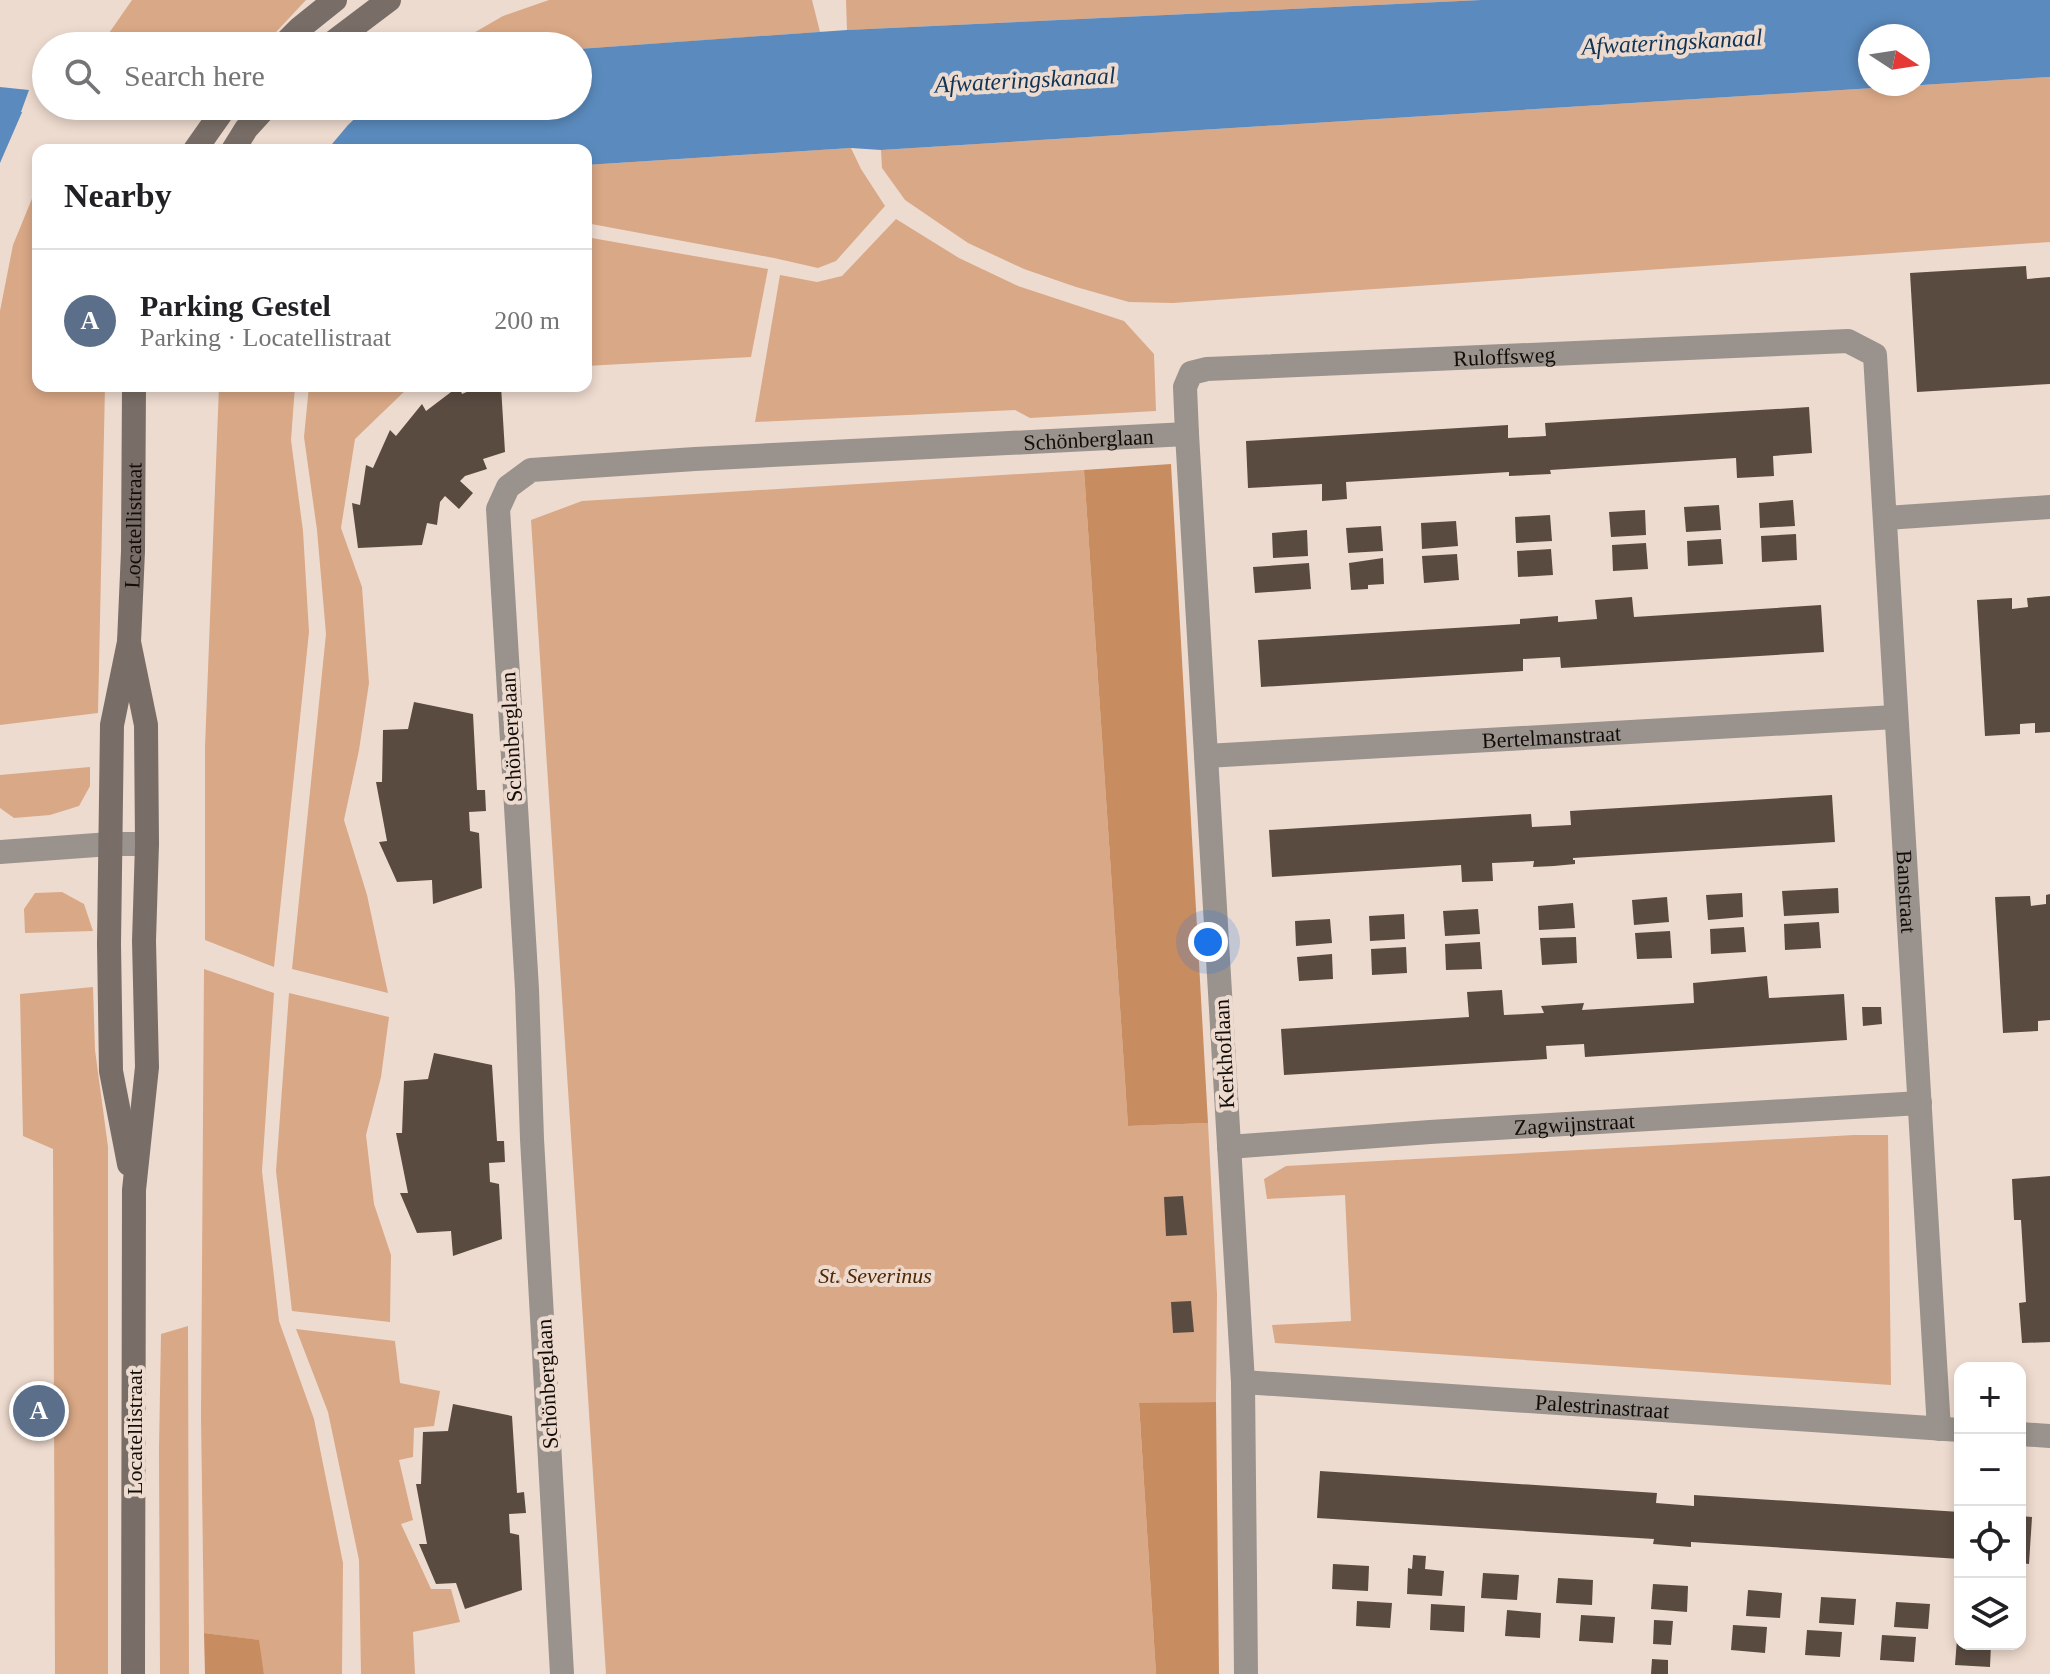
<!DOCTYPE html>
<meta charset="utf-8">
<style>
:root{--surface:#fff;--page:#f2f2f2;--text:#202124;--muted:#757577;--line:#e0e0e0;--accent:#ea580c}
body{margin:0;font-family:"Times New Roman",serif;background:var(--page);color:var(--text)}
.controls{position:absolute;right:24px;bottom:24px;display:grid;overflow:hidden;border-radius:16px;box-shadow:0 4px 12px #0003}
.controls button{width:72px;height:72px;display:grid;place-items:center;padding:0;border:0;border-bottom:2px solid var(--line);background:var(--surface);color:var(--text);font:40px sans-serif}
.compass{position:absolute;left:1858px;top:24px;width:72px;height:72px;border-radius:50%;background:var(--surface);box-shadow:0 4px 12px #0003;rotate:102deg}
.you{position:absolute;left:1208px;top:942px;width:28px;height:28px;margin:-20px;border:6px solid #fff;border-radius:50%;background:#1a73e8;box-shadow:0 0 0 12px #1a73e833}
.badge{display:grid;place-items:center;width:52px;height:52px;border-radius:50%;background:var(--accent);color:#fff;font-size:26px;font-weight:700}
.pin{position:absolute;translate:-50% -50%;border:4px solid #fff;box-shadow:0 2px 8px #0006}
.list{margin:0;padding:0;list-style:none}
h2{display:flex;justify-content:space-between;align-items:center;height:104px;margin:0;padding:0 32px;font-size:34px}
h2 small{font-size:26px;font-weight:400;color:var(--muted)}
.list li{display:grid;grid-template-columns:52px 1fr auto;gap:24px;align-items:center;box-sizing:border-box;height:144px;padding:0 32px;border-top:2px solid var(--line)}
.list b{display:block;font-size:30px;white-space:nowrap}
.list p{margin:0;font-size:26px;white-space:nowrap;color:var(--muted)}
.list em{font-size:26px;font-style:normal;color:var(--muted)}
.icon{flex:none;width:44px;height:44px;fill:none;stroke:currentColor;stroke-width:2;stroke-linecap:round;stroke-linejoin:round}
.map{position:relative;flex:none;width:2050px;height:1674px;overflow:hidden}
.search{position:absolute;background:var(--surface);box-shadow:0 4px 12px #0003;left:32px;top:32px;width:560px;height:88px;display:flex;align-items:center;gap:20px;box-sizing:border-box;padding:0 28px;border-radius:44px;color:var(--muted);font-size:30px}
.panel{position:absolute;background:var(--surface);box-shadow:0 4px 12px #0003;left:32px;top:144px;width:560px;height:248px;border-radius:16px}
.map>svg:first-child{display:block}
.green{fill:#d9a886}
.forest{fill:#c88c61}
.water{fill:#5b8bbe;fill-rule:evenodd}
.pier{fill:#eedbcf}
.building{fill:#5a4b41}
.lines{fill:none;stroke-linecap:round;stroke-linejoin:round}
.street{stroke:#9a938d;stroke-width:24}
.secondary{stroke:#796e67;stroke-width:24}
.labels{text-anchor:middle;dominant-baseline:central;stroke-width:8;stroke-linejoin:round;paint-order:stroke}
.street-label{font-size:22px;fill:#130d09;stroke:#eedbcf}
.park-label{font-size:22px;font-style:italic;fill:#4e2704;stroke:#eedbcf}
.water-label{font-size:24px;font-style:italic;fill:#0f3456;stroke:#eedbcf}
</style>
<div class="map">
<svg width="2050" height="1674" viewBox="0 0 2050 1674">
<rect width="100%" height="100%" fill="#eedbcf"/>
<g class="green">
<polygon points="132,0 306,0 263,46 100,46"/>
<polygon points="549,0 812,0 820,32 578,49 578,46 451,46 503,16"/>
<polygon points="846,0 1481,0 847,30"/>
<polygon points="2050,77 2050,242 1173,303 1129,302 1076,287 1024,269 968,243 905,200 882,168 881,150"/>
<polygon points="851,148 861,169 885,206 836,261 818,268 774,258 586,223 586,165"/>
<polygon points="38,184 38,386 105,386 98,713 0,725 0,311 13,245"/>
<polygon points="896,219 959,258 1018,286 1124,321 1154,354 1156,411 1030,418 1015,410 755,422 780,275 817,282 842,276"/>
<polygon points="586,237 768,269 751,357 586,366"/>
<polygon points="219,386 295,386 291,440 303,531 309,632 274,967 205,940 205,747"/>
<polygon points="309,386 410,386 355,439 341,528 362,587 369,683 359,750 344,820 367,895 388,993 292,969 326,634 317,530 304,437"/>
<polygon points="1084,470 1128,1126 1208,1123 1217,1294 1216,1402 1139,1404 1156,1674 606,1674 531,520 582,501"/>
<polygon points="90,767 90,786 79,806 50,815 14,818 0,808 0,775"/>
<polygon points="62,892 84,904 93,931 25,933 24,909 35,893"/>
<polygon points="204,969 274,993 262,1171 279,1321 314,1419 343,1563 342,1674 264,1674 258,1640 204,1633 201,1416"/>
<polygon points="93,987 95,1050 108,1147 108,1674 55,1674 53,1149 23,1136 20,994"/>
<polygon points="289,993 389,1017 381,1077 366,1135 374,1204 391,1255 390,1322 292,1311 276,1171"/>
<polygon points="1854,1135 1888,1135 1891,1385 1275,1343 1272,1325 1351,1321 1345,1195 1267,1199 1264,1179 1286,1166"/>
<polygon points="188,1326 189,1674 160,1674 159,1449 161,1334"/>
<polygon points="296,1329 395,1341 400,1383 440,1391 434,1426 414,1428 413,1457 399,1460 413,1520 401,1524 431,1589 451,1589 460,1622 413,1632 415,1674 361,1674 359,1560 328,1412"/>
</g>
<g class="forest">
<polygon points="1171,464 1208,1123 1128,1126 1084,470"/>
<polygon points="1216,1402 1219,1674 1156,1674 1139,1403"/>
<polygon points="204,1633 259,1640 264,1674 205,1674"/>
</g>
<path class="water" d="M1481,0H2050V77L881,150L851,148L586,165V150H38L0,172V87L29,90L21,112L200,106H578V49L847,30ZM1870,36H1918V84H1870Z"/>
<polygon class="pier" points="103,106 368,106 348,125 327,150 38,150 38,172 0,174 0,163 23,110"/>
<g class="building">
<polygon points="2026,266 2027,279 2050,277 2050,384 1917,392 1910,273"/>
<polygon points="459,386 462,394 481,386 501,386 505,452 483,459 487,469 465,476 460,481 473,493 459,509 445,496 440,502 437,525 427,523 422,545 358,548 352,503 360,505 366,465 373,468 390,430 396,436 422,404 426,411"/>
<polygon points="1809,407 1812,453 1773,456 1774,476 1737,478 1736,458 1550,470 1551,474 1509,476 1509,472 1346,482 1347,499 1322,501 1322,484 1248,488 1246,441 1508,425 1508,438 1546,436 1545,423"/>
<polygon points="1793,500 1795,526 1760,528 1759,503"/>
<polygon points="1719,505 1721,530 1686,532 1684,507"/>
<polygon points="1645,510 1646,535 1611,537 1609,512"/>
<polygon points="1550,515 1552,541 1516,543 1515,517"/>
<polygon points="1456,521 1458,546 1422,549 1421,523"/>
<polygon points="1381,526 1383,551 1348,553 1346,528"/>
<polygon points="1307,530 1308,556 1273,558 1272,533"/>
<polygon points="1796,534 1797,560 1762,562 1761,536"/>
<polygon points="1721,539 1723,564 1688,566 1687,541"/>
<polygon points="1646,543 1648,569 1613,571 1612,545"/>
<polygon points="1535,550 1551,549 1553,575 1518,577 1517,551"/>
<polygon points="1457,554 1459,580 1424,583 1422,556"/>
<polygon points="1383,558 1384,584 1368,585 1368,589 1351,590 1349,563"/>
<polygon points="1309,563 1311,589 1255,593 1253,567"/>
<polygon points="2050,596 2050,732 2035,733 2035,723 2020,724 2020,734 1985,736 1977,600 2012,598 2012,609 2028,607 2027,598"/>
<polygon points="1632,597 1634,617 1821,605 1824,652 1561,668 1560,657 1542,658 1523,659 1523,671 1261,687 1258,640 1520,624 1520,619 1558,616 1558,622 1597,619 1595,600"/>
<polygon points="414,702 473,714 477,790 485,790 486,811 469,812 470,831 479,833 482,888 433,904 432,880 397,882 379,842 387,841 376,782 382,782 383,730 408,729"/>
<polygon points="1832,795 1835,842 1573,858 1573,860 1575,860 1575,864 1554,866 1533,867 1534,861 1492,863 1493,881 1462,882 1461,865 1272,877 1269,830 1531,814 1532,827 1571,825 1570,811"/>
<polygon points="1838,888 1839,913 1784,916 1782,891"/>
<polygon points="1742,893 1743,917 1708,920 1706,895"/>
<polygon points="2050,894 2050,1020 2038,1021 2038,1031 2003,1033 1995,897 2030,896 2031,906 2046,904 2046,895"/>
<polygon points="1667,897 1669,922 1634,925 1632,900"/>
<polygon points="1573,903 1575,928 1539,930 1538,906"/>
<polygon points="1478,909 1480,934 1445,936 1443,911"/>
<polygon points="1404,914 1405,939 1370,941 1369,916"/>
<polygon points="1330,919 1332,943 1296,946 1295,921"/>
<polygon points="1819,922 1821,948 1785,950 1784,924"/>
<polygon points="1744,927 1746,952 1711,954 1710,929"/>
<polygon points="1670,931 1672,958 1637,959 1635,933"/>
<polygon points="1576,937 1577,963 1542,965 1540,938"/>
<polygon points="1480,942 1482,969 1446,970 1445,944"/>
<polygon points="1406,947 1407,973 1372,975 1371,949"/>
<polygon points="1332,954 1333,979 1299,981 1297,957"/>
<polygon points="1767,976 1769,998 1844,994 1847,1040 1585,1057 1584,1044 1546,1046 1547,1059 1284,1075 1281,1029 1469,1017 1467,992 1502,990 1504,1015 1544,1013 1541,1006 1584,1003 1582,1010 1694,1003 1693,983"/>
<polygon points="1862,1007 1881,1007 1882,1024 1863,1026"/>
<polygon points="434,1053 492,1065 497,1141 504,1141 505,1162 489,1163 490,1182 499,1184 502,1239 453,1256 451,1231 417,1233 400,1193 408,1193 396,1133 402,1133 404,1081 428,1079"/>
<polygon points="2050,1176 2050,1342 2022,1343 2019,1303 2026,1302 2021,1220 2014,1220 2012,1179"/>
<polygon points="1183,1196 1187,1235 1166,1236 1164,1197"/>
<polygon points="1191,1301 1194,1332 1173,1333 1171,1302"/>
<polygon points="453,1404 512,1416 517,1493 524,1492 526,1513 509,1514 510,1533 519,1535 522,1590 465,1609 456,1583 436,1584 419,1544 427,1544 416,1484 421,1484 423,1432 448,1431"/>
<polygon points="1320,1471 1657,1493 1656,1503 1694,1506 1694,1495 1960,1512 1960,1559 1691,1542 1691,1547 1653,1544 1654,1539 1317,1518"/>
<polygon points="2020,1516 2032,1517 2029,1564 2020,1563"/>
<polygon points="1413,1555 1426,1556 1425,1569 1444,1571 1442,1596 1407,1594 1408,1568 1412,1569"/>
<polygon points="1333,1564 1369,1566 1368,1591 1332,1589"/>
<polygon points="1483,1573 1519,1575 1517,1600 1481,1598"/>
<polygon points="1558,1578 1593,1580 1592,1605 1556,1603"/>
<polygon points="1653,1584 1688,1586 1687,1612 1651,1609"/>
<polygon points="1748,1590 1782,1593 1780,1618 1746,1616"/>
<polygon points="1821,1597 1856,1599 1854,1625 1819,1623"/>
<polygon points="1357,1601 1392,1603 1390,1628 1356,1626"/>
<polygon points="1896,1602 1930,1604 1928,1629 1894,1627"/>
<polygon points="1431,1604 1465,1606 1464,1632 1430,1630"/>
<polygon points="1507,1610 1541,1613 1540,1638 1505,1636"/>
<polygon points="1581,1615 1615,1617 1613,1643 1579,1641"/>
<polygon points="1654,1620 1673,1621 1671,1645 1653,1644"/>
<polygon points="1733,1625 1767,1627 1765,1653 1731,1650"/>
<polygon points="1807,1630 1842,1632 1840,1657 1805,1655"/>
<polygon points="1882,1635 1916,1637 1914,1662 1880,1660"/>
<polygon points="1957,1639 1960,1640 1960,1644 1991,1644 1990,1667 1955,1665"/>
<polygon points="1652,1659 1668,1660 1668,1674 1651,1674"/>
</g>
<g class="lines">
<g class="street">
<polyline points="1886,518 2050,507"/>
<path id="s1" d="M1206,756L1895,717"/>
<polyline points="0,852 110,844 147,844"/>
<path id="s2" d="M1229,1147L1430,1132L1920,1103"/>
<path id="s3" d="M1243,1382L1960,1430"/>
<polyline points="2020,1434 2050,1436"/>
<path id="s4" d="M562,1674L532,1139L527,989L498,509L508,487L531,470L695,459L1187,434"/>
<path id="s5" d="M1246,1674L1243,1382L1187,434L1185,387L1191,373L1207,369L1848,341L1875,355L1939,1429"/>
</g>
<g class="secondary">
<polyline points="282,46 300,28 335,0"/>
<polyline points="328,46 389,0"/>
<polyline points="195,150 226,106"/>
<polyline points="233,150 246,129 267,106"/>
<polyline points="129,642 146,725 147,844 144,941 147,1067 134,1190 133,1674"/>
<path id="s6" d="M129,1164L111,1071L109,944L112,725L129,642L133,551L134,386"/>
</g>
</g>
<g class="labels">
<g class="street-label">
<text stroke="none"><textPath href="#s5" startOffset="1618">Ruloffsweg</textPath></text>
<text stroke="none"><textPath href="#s4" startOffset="1778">Schönberglaan</textPath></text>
<text stroke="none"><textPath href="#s6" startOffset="642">Locatellistraat</textPath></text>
<text transform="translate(511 737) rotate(-93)">Schönberglaan</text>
<text stroke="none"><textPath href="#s1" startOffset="346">Bertelmanstraat</textPath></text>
<text stroke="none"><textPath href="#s5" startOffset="2530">Banstraat</textPath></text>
<text transform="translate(1224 1054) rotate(-93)">Kerkhoflaan</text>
<text stroke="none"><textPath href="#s2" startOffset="346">Zagwijnstraat</textPath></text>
<text transform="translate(547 1384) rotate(-93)">Schönberglaan</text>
<text stroke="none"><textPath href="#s3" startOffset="360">Palestrinastraat</textPath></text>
<text transform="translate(134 1432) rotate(-90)">Locatellistraat</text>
</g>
<g class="park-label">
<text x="875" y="1275">St. Severinus</text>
</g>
<g class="water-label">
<text transform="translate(1672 42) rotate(-3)">Afwateringskanaal</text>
<text transform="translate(1025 80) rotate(-3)">Afwateringskanaal</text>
</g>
</g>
</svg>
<div class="controls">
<button>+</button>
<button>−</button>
<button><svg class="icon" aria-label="locate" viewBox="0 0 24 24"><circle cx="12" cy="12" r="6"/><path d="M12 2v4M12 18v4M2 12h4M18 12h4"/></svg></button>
<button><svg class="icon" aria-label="layers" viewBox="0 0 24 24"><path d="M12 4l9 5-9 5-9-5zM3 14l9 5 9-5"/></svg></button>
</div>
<svg class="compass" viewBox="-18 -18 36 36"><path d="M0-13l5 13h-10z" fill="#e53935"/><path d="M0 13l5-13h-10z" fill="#757577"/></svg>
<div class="you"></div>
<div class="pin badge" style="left:39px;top:1411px;background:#5c6f8a">A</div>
<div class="search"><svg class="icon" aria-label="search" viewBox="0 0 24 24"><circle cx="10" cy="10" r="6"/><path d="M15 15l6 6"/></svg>Search here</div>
<section class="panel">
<h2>Nearby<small></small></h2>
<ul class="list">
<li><span class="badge" style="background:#5c6f8a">A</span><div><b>Parking Gestel</b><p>Parking · Locatellistraat</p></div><em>200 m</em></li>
</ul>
</section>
</div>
